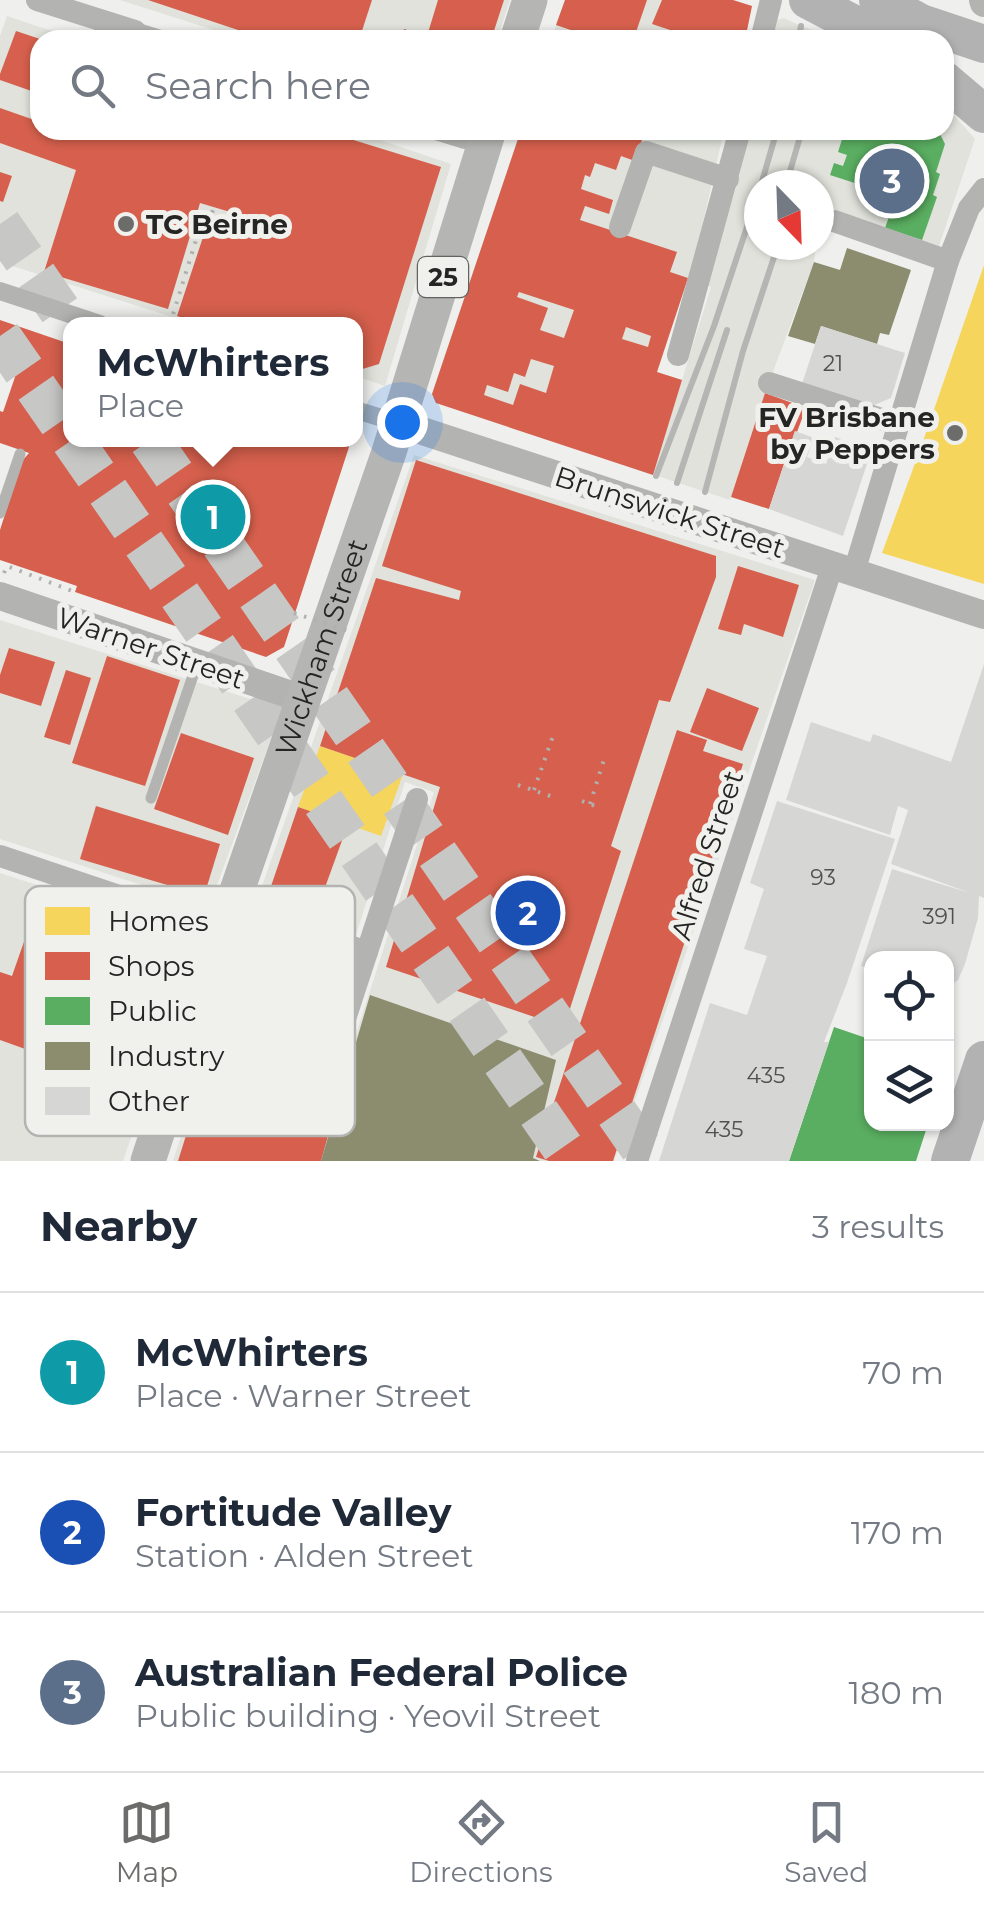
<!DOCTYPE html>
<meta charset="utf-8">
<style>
:root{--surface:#fff;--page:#f2f2f3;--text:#1f2937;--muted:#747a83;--line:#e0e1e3;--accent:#6c6c6b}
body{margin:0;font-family:Montserrat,sans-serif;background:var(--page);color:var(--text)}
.controls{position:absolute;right:30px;bottom:30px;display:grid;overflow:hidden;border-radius:20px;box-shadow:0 2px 8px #0004}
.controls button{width:90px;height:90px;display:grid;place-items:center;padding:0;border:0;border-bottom:2px solid var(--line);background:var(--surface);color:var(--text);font:50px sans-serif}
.compass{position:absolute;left:744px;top:170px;width:90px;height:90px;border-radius:50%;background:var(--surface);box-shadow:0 2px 8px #0004;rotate:157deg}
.you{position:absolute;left:402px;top:422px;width:35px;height:35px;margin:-25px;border:8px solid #fff;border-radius:50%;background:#1a73e8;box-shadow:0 0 0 15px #1a73e833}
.badge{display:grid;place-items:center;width:65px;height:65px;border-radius:50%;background:var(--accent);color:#fff;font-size:32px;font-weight:700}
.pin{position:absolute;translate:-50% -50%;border:5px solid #fff;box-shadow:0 2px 10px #0006}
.popup{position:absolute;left:63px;top:317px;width:300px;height:130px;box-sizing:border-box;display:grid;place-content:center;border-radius:20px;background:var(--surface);filter:drop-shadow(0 2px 8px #0005);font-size:32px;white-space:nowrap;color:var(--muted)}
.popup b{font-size:38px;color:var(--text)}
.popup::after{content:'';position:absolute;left:50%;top:100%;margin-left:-20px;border:20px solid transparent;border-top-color:var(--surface)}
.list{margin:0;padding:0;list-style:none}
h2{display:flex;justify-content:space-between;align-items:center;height:130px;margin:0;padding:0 40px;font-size:42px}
h2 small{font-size:32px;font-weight:400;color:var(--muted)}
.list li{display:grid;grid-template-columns:65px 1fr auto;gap:30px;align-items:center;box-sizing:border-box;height:160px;padding:0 40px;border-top:2px solid var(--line)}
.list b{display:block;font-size:38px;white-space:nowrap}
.list p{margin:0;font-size:32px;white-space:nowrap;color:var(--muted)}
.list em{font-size:32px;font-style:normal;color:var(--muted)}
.icon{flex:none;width:55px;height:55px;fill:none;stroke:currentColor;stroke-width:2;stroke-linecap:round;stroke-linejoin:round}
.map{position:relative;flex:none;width:984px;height:1161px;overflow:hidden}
.search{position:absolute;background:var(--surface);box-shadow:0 2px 8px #0004;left:30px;right:30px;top:30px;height:110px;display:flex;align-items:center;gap:25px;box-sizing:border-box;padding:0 35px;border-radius:30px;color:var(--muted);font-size:38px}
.sheet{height:610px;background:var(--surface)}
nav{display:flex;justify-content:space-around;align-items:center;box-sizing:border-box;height:140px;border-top:2px solid var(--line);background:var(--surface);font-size:28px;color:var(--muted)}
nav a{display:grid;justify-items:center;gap:5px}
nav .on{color:var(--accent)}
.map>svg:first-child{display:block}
.built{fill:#e0e2db}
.homes{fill:#f6d55c}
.shops{fill:#d6604d;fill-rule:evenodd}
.public{fill:#5aae61}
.industry{fill:#8c8c6e}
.building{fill:#d6d7d5}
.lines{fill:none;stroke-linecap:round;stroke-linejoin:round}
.motorway-tunnel{stroke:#c7c7c6;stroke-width:42;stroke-dasharray:42 21;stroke-linecap:butt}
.path{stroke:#b0b0af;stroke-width:4;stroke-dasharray:2.5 8;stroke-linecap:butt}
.service{stroke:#b3b4b2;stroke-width:11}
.pedestrian{stroke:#b3b4b2;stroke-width:18}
.minor{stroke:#b3b4b2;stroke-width:22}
.tertiary{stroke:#b3b4b2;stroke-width:28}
.primary{stroke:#b5b5b4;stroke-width:35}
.trunk{stroke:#b2b2b2;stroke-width:38}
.rail{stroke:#b5b5b4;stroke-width:6}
.path-bridge{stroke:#b0b0af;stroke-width:4;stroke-dasharray:2.5 8;stroke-linecap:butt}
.trunk-bridge{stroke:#b2b2b2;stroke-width:38}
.poi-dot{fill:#6c6c6b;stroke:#f0f1ed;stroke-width:4}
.labels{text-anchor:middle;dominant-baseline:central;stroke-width:10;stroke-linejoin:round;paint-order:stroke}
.number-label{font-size:22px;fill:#515250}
.shield{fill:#f0f1ed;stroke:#626260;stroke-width:2.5}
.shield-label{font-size:25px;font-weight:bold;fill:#252524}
.poi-label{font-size:28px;font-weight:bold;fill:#252524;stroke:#f0f1ed;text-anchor:start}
.street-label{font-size:28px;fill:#252524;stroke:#f0f1ed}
.key{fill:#f0f1ed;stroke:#b3b4b1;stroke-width:2.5}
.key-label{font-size:28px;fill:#252524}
</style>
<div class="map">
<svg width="984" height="1161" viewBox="0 0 984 1161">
<rect width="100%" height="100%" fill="#eff0ee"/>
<g class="built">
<polygon points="120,0 510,0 497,40 245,40"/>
<polygon points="565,0 733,0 752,6 745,40 551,40"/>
<polygon points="7,16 79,40 40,40 40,130 350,130 451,164 385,386 356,376 356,324 194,324 0,262 0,36"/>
<polygon points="784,18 801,26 840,40 771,40 777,20"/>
<polygon points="944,104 975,139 939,246 820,207 819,209 819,185 759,185 759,245 816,245 814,262 765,393 730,500 436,403 432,394 521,130 724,130 695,258 657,372 682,380 711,287 706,285 737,185 750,130 944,130"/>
<polygon points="414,455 815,580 614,1161 173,1161 247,930 341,966 310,1073 340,1084 434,792 405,782 355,938 256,903"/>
<polygon points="0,620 282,709 209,907 0,839"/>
<polygon points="0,873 200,938 123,1161 0,1161"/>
</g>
<g class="homes">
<polygon points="984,265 984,584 882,553 921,447"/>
<polygon points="320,746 403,774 381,836 298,807"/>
<polygon points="106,916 188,944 138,1087 56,1060"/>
</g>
<g class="shops">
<polygon points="148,0 372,0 359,40 268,40"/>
<polygon points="438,0 504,0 491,40 401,40 404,29 427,36"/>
<polygon points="565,0 647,0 636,32 638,40 600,40 556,25"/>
<polygon points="662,0 733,0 752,6 745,40 700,40 652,24"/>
<polygon points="16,31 40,39 40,94 0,80 0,74"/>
<polygon points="0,108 40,122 40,130 62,130 85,139 88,130 321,130 441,167 379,364 356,371 356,324 201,324 177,316 207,225 214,221 234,226 237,214 200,203 168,309 44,272 76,170 0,143"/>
<path d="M521,130H611L642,140L635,161L621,156L616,170L595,163L590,177L585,175L581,189L613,200L609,214L585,206L580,220L677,252L670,272L688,278L657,372L682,380L653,475L436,403L432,394ZM519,292L574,310L564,338L540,330L548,308L517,297ZM626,327L651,336L648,347L622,339ZM531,359L554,366L546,393L520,384L513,405L484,395L487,385L508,392L514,373L525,377Z"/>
<polygon points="0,172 12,176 3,202 0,201"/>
<polygon points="0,320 70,344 70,440 346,440 349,447 284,647 266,657 75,592 77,586 0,560 0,530 22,461 29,453 0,443 0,411 3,412 15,377 2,372 5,363 0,361"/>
<polygon points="765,393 806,408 797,432 795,431 769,509 731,497"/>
<polygon points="416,460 716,556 716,577 670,702 659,700 611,846 621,851 564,1027 386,967 440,787 320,746 376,578 459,600 461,591 382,566"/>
<polygon points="738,566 799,585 783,637 744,624 741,635 718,629"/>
<polygon points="9,648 55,662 41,706 0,693 0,675"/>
<polygon points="107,656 180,680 145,786 72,763"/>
<polygon points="66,670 91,678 70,745 44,737"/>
<polygon points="707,688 759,708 742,751 690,732"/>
<polygon points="677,730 707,740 703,751 743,764 613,1161 549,1161 536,1157"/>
<polygon points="181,733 254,758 228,835 154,809"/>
<polygon points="96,806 220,844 204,896 80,859"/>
<polygon points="298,807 348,824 315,915 267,898"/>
<polygon points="41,893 106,916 56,1060 0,1040 0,972 12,976"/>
<polygon points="250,946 322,971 303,1026 309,1027 304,1044 270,1033 265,1048 228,1036 233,1020 225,1018"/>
<polygon points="213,1049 341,1089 321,1161 178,1161"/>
</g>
<g class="public">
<polygon points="845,130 938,130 945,144 936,172 940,174 933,195 937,197 922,240 885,228 891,211 880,208 885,193 875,190 874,194 863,191 864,186 830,175 834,163 843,166 847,155 838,152"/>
<polygon points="834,1027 872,1040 872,1124 928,1124 916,1161 789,1161"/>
</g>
<g class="industry">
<polygon points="847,248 911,270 889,335 880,333 877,344 821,326 815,344 788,336 814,262 840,270"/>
<polygon points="370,995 556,1060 533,1158 540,1161 321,1161"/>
</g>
<g class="building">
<polygon points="821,326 905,353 891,398 872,406 802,384"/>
<polygon points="795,431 814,438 807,457 826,464 835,437 872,449 843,536 769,509"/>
<polygon points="984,664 984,898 979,896 978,918 965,964 958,980 946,988 946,958 872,958 872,970 861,966 892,869 970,893 891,864 908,810 898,806 890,835 786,800 811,722 870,742 873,734 951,762"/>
<polygon points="777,801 895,839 847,983 824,1042 829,1042 789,1161 659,1161 710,1003 747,1015 767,956 744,949 764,889 750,883"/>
</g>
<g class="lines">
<g class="motorway-tunnel">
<polyline points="0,224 70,325"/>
<polyline points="0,336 70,437"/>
<polyline points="72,440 572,1161"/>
<polyline points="150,440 650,1161"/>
</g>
<g class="path">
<polyline points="170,324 205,211 212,213 214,207"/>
<polyline points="4,573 7,566 75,592"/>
<polyline points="518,785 556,798"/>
<polyline points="534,790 553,736"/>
<polyline points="582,801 598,807"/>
<polyline points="590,804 605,756"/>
</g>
<g class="service">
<polyline points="0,513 20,454"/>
<polyline points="151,798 197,664"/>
</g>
<g class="pedestrian">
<polyline points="135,31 164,40"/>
<polyline points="0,291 100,324"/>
<polyline points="356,410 398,423"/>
</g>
<g class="minor">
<polyline points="37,0 135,31"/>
<polyline points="761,40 771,0"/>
<polyline points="439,130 465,138 473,137 485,141"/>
<polyline points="834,221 948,261"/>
<polyline points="620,227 646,152 728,179"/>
<polyline points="678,355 740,130"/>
<polyline points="769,383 897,424"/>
<polyline points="854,572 948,261 969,208 984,189"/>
<polyline points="0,856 223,931"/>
<polyline points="232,907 367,952"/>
<polyline points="328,1071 417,799"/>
<polyline points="637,1161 832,567"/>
</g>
<g class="tertiary">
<polyline points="983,0 984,3"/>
<polyline points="398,423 984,615"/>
<polyline points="0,596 303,699"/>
</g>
<g class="primary">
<polyline points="517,40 530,0"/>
<path id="s1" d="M148,1161L223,931L389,452L489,130"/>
</g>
<g class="trunk">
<polyline points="878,0 921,23 984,44"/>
<polyline points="850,22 882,40"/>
<polyline points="944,80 984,114"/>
<polyline points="950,1161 984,1060"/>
</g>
<g class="rail">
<polyline points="798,40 801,26"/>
<polyline points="826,40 827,35"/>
<polyline points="761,185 777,130"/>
<polyline points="786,185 802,130"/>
<polyline points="656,476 714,326 759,191"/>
<polyline points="677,483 727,330"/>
<polyline points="705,492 743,351 778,245"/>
</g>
<polyline class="path-bridge" points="294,613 351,632"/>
<polyline class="trunk-bridge" points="808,0 850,22"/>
</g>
<g class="poi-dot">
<circle cx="126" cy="224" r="10"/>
<circle cx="955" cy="433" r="10"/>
</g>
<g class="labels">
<g class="number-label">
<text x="833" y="363">21</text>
<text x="823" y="877">93</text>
<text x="939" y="916">391</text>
<text x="766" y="1075">435</text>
<text x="724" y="1129">435</text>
</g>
<rect class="shield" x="418" y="257" width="50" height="40" rx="8"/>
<g class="shield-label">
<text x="443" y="277">25</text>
</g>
<g class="poi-label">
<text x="146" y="224">TC Beirne</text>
<text x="935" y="417" text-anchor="end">FV Brisbane<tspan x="935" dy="32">by Peppers</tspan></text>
</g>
<g class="street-label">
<text transform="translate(670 512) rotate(18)">Brunswick Street</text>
<text stroke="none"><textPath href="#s1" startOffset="542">Wickham Street</textPath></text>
<text transform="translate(151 648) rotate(19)">Warner Street</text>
<text transform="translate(707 855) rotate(-72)">Alfred Street</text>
</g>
</g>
<rect x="25" y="886" width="330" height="250" rx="15" class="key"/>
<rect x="45" y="907" width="45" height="28" fill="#f6d55c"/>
<rect x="45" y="952" width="45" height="28" fill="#d6604d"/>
<rect x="45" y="997" width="45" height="28" fill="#5aae61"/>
<rect x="45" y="1042" width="45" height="28" fill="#8c8c6e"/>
<rect x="45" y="1087" width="45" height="28" fill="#d6d7d5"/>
<g class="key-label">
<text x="108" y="931">Homes</text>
<text x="108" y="976">Shops</text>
<text x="108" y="1021">Public</text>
<text x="108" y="1066">Industry</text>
<text x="108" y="1111">Other</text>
</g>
</svg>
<div class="controls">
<button><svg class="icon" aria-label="locate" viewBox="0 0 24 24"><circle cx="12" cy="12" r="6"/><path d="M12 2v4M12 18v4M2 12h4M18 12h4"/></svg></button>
<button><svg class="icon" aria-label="layers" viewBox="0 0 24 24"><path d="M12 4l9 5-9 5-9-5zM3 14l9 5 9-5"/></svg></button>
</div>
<svg class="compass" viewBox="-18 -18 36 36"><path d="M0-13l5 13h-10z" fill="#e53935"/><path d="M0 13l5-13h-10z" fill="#747a83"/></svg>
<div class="you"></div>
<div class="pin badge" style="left:213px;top:517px;background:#0f9aa8">1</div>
<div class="popup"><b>McWhirters</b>Place</div>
<div class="pin badge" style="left:528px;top:913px;background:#1a4fb4">2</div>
<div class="pin badge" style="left:892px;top:181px;background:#5c6f8a">3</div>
<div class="search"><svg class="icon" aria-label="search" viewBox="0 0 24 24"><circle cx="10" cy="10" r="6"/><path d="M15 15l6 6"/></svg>Search here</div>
</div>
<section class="sheet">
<h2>Nearby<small>3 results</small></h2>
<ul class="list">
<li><span class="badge" style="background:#0f9aa8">1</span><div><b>McWhirters</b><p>Place · Warner Street</p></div><em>70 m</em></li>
<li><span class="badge" style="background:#1a4fb4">2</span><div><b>Fortitude Valley</b><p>Station · Alden Street</p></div><em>170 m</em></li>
<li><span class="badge" style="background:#5c6f8a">3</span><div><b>Australian Federal Police</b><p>Public building · Yeovil Street</p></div><em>180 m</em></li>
</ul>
</section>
<nav>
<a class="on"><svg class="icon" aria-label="map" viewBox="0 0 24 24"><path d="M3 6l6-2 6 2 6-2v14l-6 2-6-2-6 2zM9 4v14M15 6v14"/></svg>Map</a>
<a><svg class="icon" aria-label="directions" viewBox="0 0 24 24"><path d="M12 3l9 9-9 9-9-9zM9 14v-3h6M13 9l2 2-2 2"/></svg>Directions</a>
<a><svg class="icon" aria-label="saved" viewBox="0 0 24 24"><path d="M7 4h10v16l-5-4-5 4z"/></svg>Saved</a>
</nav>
